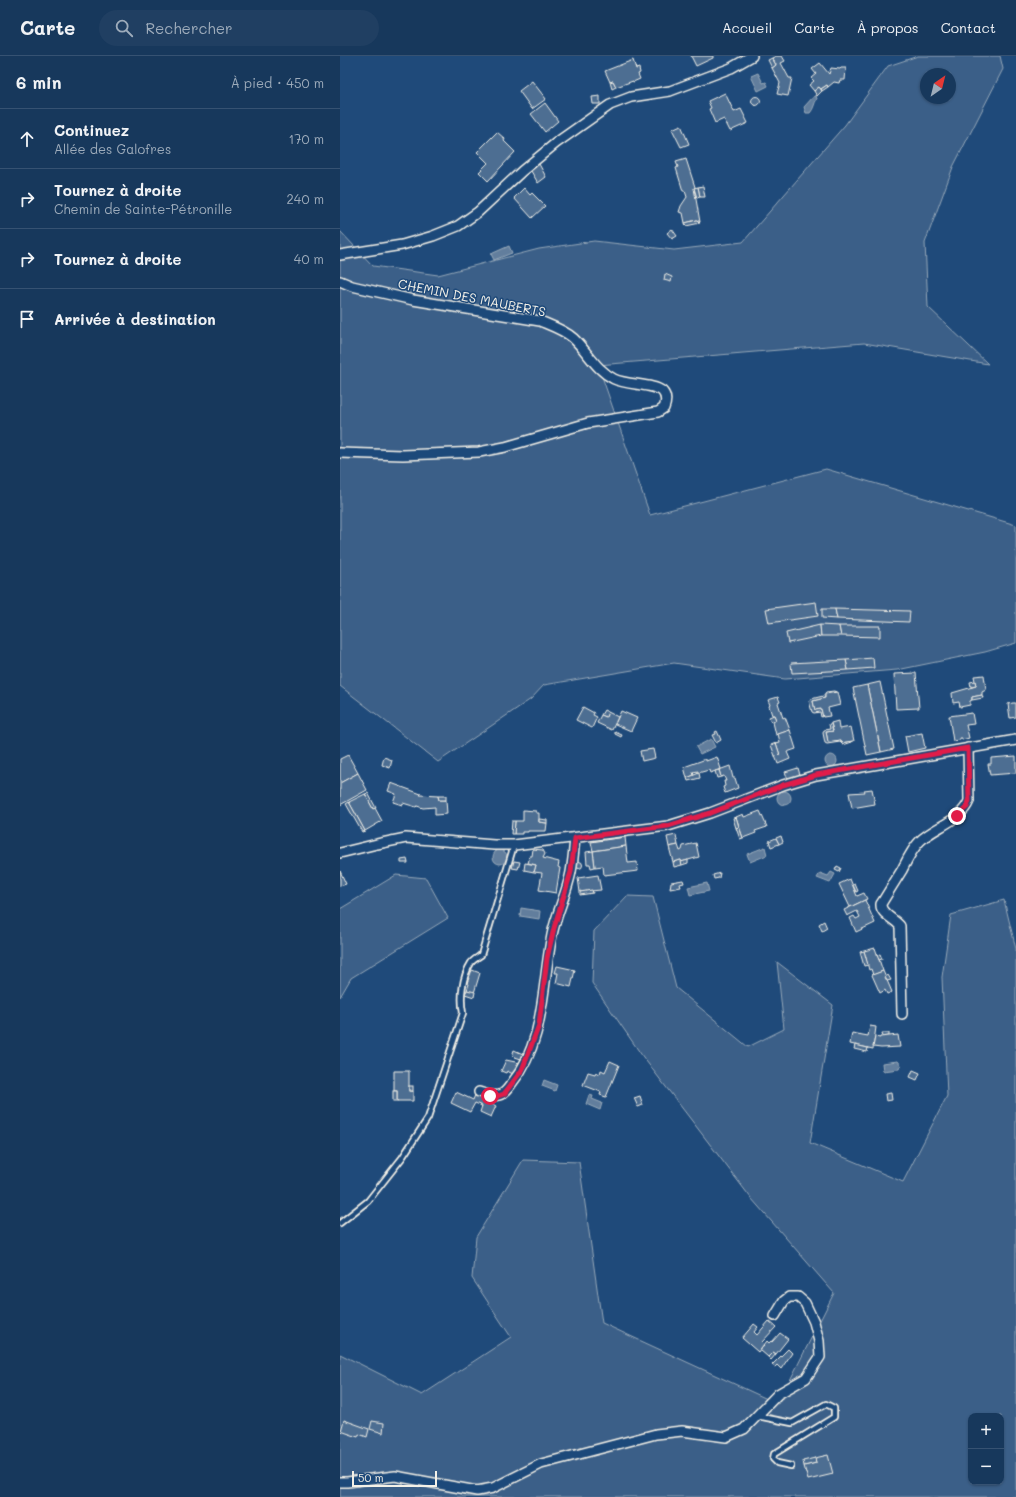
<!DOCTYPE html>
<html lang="fr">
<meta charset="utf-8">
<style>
:root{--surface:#17385c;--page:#203f62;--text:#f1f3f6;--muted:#9eacbb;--line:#365272}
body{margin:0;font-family:Mali,sans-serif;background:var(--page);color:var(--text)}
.controls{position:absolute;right:12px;bottom:12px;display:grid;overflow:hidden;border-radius:8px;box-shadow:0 1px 3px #0004}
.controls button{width:36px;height:36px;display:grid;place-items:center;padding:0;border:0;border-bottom:1px solid var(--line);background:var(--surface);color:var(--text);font:20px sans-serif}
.compass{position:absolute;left:580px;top:12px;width:36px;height:36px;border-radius:50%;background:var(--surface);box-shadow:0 1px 3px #0004;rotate:35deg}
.scale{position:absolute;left:12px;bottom:10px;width:85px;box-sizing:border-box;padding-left:4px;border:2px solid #f4f1e8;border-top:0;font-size:11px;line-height:14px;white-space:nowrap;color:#f4f1e8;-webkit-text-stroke:3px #1f4a7a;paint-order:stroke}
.stop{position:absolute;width:12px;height:12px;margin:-9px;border:3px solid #e11d48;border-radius:50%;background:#fff}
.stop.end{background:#e11d48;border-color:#fff;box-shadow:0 1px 4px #0008}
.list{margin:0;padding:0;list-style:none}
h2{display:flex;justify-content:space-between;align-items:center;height:52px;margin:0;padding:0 16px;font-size:17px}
h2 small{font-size:13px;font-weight:400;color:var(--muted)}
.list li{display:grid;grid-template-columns:26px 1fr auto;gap:12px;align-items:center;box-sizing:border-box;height:60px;padding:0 16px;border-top:1px solid var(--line)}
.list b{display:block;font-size:15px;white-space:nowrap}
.list p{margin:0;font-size:13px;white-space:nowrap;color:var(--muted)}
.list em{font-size:13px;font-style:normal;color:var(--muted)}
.icon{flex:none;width:22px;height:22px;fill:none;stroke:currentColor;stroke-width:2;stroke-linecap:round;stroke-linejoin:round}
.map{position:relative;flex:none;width:676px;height:1441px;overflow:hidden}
header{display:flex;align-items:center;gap:24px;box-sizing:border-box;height:56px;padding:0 20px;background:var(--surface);border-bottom:1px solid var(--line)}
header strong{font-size:19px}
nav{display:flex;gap:22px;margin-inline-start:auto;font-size:14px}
.search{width:280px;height:36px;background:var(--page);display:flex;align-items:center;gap:10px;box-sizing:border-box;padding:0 14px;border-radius:22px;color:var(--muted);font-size:15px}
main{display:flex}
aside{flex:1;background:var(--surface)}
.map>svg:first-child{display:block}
.green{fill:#3a5f88;stroke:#97a8b8;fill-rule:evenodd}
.water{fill:#627e9d;stroke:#9cacbb}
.building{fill:#4d6e92;stroke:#f4f1e8}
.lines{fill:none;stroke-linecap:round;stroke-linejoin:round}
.lane-casing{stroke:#f4f1e8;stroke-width:8}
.street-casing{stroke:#f4f1e8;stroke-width:12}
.lane{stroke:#1f4a7a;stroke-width:4.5}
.street{stroke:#1f4a7a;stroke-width:9}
.route{stroke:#e11d48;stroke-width:5}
.labels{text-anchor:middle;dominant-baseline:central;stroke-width:3;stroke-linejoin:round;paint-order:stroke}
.street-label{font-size:13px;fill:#f4f1e8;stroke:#1f4a7a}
</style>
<header>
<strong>Carte</strong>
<div class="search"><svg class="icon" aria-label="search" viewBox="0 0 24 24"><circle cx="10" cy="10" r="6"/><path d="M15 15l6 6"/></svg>Rechercher</div>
<nav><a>Accueil</a><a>Carte</a><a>À propos</a><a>Contact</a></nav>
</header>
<main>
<aside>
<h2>6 min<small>À pied · 450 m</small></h2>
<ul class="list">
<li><svg class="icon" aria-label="ahead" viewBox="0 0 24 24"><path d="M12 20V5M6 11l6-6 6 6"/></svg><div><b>Continuez</b><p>Allée des Galofres</p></div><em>170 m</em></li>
<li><svg class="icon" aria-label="right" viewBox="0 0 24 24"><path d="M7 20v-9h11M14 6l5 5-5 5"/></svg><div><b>Tournez à droite</b><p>Chemin de Sainte-Pétronille</p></div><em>240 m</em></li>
<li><svg class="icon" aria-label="right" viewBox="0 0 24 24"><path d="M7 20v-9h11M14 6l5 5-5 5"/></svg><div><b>Tournez à droite</b></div><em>40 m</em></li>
<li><svg class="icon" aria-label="arrive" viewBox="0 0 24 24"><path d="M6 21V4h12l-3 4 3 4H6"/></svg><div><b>Arrivée à destination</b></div></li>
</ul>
</aside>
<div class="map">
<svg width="676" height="1441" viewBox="0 0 676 1441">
<rect width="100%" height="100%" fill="#1f4a7a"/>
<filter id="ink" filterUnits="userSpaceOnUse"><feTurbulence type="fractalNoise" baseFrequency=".025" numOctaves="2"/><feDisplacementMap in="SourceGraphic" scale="8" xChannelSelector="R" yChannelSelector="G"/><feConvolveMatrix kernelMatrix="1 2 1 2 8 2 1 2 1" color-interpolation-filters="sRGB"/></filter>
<g filter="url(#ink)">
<g class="green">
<path d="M578,0H660L663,13L613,111L585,187L588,251L648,308L524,287L258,309L310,459L486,413L676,469V587L645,596L557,614L445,623L334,607L204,629L191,643L98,706L0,630V175L33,210L98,219L199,193L254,185L334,194L403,186L505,69L548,10ZM586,18H610V42H586Z"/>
<polygon points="56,819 86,822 108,862 11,922 0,941 0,853"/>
<path d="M287,840L313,841L336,932L408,991L444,973L437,906L493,949L470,1087L563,1126L607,1040L602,921L611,859L664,844L676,893V1441H0V1298L82,1339L171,1281L132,1222L136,1181L183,1104L239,1106L262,1267L438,1348L494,1237L411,1142L303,1001L252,927L254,875ZM631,1360H661V1426H631Z"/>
</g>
<g class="water">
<polygon points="418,17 423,27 426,26 428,30 418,35 411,20"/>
<path d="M474,40H476L477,43C474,47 474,53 470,57H466L464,51Z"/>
<polygon points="169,190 172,197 154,204 151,198"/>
<polygon points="371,683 375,691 360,698 356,691"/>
<circle cx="491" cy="705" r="6"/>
<circle cx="444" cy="742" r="7"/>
<polygon points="425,791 427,799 410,806 407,798"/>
<circle cx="160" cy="801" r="7"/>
<polygon points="491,816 495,818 490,827 477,822 480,817 488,820"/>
<polygon points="367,827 369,835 350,839 348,831"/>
<polygon points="181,852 200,855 199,863 180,860"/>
<polygon points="558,1005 561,1009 559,1013 543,1015 542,1007"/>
<polygon points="204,1024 217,1029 215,1035 202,1030"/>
<polygon points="249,1039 253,1040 252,1043 262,1047 260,1054 246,1048"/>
</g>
<g class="building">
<polygon points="351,0 373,0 373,2 356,10"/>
<polygon points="436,0 442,0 445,5 441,7 449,22 452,22 448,40 437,38 440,27 432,12 436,9 432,2"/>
<polygon points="432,2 436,9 432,12 428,4"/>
<polygon points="293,4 296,13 299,12 300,17 298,18 300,23 293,26 293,25 276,31 273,25 270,26 265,15"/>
<polygon points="480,7 489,18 491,12 500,13 501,12 506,12 505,24 500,24 499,27 494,26 488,31 487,29 481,33 479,31 474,35 469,29 474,25 471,22 476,18 472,13"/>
<polygon points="192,25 206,43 192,53 179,35"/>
<polygon points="273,25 276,31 272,33 270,26"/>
<polygon points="487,29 488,31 482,35 481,33"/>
<polygon points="479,31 482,35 477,40 474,35"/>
<polygon points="385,37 394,56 401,53 408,67 390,75 384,63 375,67 369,53 371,52 368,45"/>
<polygon points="260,40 260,48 253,48 252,41"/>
<circle cx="416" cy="45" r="4.5"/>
<polygon points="205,47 218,65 205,76 191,58"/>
<polygon points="341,69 349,88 341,91 332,73"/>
<polygon points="157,76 165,83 164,85 175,96 148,125 139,116 148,107 137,96"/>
<polygon points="346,103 355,131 354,132 360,166 357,164 345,167 343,157 339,156 341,150 347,141 345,135 343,135 336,112 338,111 336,106"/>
<polygon points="199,108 206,121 198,127 191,115"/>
<polygon points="363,130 365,141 360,141 358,131"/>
<polygon points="358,131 360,141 357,142 354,132"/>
<polygon points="184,132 190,139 192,137 205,150 192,162 174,142"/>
<polygon points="357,164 360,167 346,170 345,167"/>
<polygon points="332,173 337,180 332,183 327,177"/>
<polygon points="325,218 332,221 331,226 324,224"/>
<polygon points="476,546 478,560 429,567 426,553"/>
<polygon points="482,553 495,553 497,563 482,562"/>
<polygon points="495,553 570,555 569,566 497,563"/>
<polygon points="480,569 481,580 448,587 446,577"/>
<polygon points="480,569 499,570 501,580 481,580"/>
<polygon points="499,570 540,570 540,581 501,580"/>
<polygon points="533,602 534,612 508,614 506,604"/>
<polygon points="506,604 508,614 452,617 451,607"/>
<polygon points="576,617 579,652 556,653 554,618"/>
<polygon points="644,619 646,634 642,636 642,639 632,641 632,644 630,645 630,649 620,651 619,646 613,647 612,637 636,630 634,620"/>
<polygon points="635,625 636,630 631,631 630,626"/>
<polygon points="540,626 554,693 541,696 527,629"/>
<polygon points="527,629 541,696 527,699 513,632"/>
<polygon points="494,635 496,636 485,638 485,642 473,645 475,654 481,653 483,660 481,661 480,656 474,657 472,656 469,645 471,643 483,640 486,636"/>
<polygon points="497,636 500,649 488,652 490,660 483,661 481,653 475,654 473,645 485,642 485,638"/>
<polygon points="642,639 643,642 632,644 632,641"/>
<polygon points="438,641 440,646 438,647 443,662 445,661 450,674 436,679 433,666 436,664 434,659 432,659 429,650 430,649 428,644"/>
<polygon points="673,647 676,647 676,661 670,662 668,648"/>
<polygon points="243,651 254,657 253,659 257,661 252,672 236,664"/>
<polygon points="264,654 268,656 266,661 261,659"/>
<polygon points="281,655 297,662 291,675 275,668"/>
<polygon points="268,656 278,661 272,674 257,667 261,659 266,661"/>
<polygon points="632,657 634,668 626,669 629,682 622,684 622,682 620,682 620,684 613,685 609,660"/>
<polygon points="434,659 436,664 431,666 429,661"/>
<polygon points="498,665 499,673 511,671 514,685 501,687 501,684 488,686 486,676 493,675 491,667"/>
<polygon points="489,668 491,668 493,675 486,676 488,686 501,684 501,687 513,685 512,686 503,689 500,686 487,688 485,687 483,677 484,674 490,673"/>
<polygon points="450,674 456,693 447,696 450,703 438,708 435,700 440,699 436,687 440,686 438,678"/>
<polygon points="377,675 381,684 376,687 372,679 376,678 375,676"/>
<polygon points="275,676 282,679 281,681 275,678"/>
<polygon points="582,677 585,692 568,696 565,680"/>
<polygon points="436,687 440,699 435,700 431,689"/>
<polygon points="313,693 315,702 302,705 300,695"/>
<polygon points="8,699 18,717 0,727 0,703"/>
<polygon points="676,700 676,717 650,719 648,708 651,708 651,702"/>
<polygon points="44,701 52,704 50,712 42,709"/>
<polygon points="377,701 381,713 370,717 369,714 358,717 358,715 353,716 354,719 347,722 344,711 366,703 366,705"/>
<polygon points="390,710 393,722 395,722 398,732 385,737 383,731 385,730 384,725 386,725 384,720 381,721 379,714"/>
<polygon points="458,712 460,719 448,723 445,716"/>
<polygon points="379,714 381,721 377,722 375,715"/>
<polygon points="18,717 27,734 0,749 0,727"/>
<polygon points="359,717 360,722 348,725 347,722"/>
<polygon points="51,727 81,738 80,739 98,740 99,744 106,744 107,758 95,759 95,751 83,752 77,750 76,751 63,747 62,749 53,746 56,738 48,735"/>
<polygon points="532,733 535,748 512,752 509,737 525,736 524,734"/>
<polygon points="28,737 36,752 33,753 25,738"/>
<polygon points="25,738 33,753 35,752 42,765 25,775 9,746"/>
<polygon points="98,740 106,740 106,744 99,744"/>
<polygon points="9,746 25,775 22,776 6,748"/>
<polygon points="183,754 196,755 196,757 199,757 199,766 207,767 206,775 188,775 188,776 182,776 182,778 174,778 175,765 183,765"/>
<polygon points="420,755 427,771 415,775 416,777 403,782 396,761 403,758 404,761"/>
<polygon points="396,761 399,771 396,772 393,762"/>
<polygon points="199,763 207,764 207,767 199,766"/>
<polygon points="172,765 175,765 174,778 171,778"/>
<polygon points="399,771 403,782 400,783 396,772"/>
<polygon points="336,779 338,789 329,791 327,781"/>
<polygon points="441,780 443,786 439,788 436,782"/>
<polygon points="285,781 286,790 253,795 251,786"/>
<polygon points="436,782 439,788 431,791 429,785"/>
<polygon points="356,787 359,801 341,806 341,804 333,806 329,791 338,789 340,795 342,794 343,790"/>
<polygon points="286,790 288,807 297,806 298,815 264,819 263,810 255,811 253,795"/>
<polygon points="193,793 203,794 205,798 203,802 219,806 218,811 220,812 216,837 199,834 202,817 194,816 196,809 188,807 190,800 192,800"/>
<polygon points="253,795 255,811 251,812 250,808 247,808 246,796"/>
<polygon points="67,803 68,807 61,807 61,804"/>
<polygon points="341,804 342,809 334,811 333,806"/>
<polygon points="348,804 348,807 342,809 341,806"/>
<polygon points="174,805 180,806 178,813 172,812"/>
<circle cx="239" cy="809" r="3.5"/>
<polygon points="185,807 196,809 194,816 184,814"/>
<polygon points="497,810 501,812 499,816 495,814"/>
<polygon points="0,815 6,828 0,830"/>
<polygon points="380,817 379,822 374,823 373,819"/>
<polygon points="258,819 261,834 240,836 238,822"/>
<polygon points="510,823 517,840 524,837 527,843 510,851 499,828"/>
<polygon points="343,824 344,827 340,828 341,831 330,833 331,826"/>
<polygon points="515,828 518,835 516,836 513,829"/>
<polygon points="252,834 253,837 240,839 240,836"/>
<polygon points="525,844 535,867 516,876 510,862 514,860 516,863 520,861 517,855 507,860 504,854"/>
<polygon points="484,865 487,872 482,875 479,868"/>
<polygon points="535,892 543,915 533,919 531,913 529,914 524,895"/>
<polygon points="524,895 528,909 524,910 520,896"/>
<polygon points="540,898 542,903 539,904 537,899"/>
<polygon points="217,910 235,914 231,931 216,927 218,917 215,917"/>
<polygon points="132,914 140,917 134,937 127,934 129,928 127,927"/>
<polygon points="543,915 552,936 547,938 545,934 540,937 532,919"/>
<polygon points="548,919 551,924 547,925 545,921"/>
<polygon points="127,934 135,936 134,941 125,938"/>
<polygon points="530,970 536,971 533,993 510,988 512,977 528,980"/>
<polygon points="542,977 549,977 549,980 543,981"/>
<polygon points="558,979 560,991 541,992 533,991 535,981 540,982 540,981"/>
<polygon points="515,989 528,992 527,996 514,993"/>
<polygon points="174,994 183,998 181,1003 172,1000"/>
<polygon points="166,1004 180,1007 175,1019 167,1015 166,1017 161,1015"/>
<polygon points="270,1005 279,1009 266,1041 260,1039 261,1036 243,1029 248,1016 255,1018 256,1016 260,1018 261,1014 265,1016"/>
<polygon points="573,1014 580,1017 577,1024 570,1021"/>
<polygon points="54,1015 69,1015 69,1035 73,1035 73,1045 57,1045 57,1035 54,1035"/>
<rect x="69" y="1030" width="4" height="5"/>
<rect x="53" y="1035" width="4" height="10"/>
<polygon points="116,1036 133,1044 135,1039 156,1050 151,1061 140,1056 142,1050 135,1047 130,1056 111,1047"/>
<polygon points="551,1037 552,1044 546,1045 545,1038"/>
<polygon points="300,1040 303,1049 298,1051 294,1042"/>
<polygon points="429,1265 436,1271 422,1286 424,1288 418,1296 402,1282 414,1268 418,1271 414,1276 417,1279"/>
<polygon points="440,1277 448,1283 436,1298 433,1296 428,1301 420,1294 427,1285 429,1287 431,1285 432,1286"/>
<polygon points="448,1293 452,1297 441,1313 437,1309 435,1311 432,1309"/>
<polygon points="433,1296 436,1298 431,1304 428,1301"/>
<polygon points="4,1364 29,1373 27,1381 19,1378 18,1381 1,1375"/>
<polygon points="32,1365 44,1367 43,1377 30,1373"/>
<polygon points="488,1399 493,1418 468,1424 464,1410 476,1407 475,1402"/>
<polygon points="475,1402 476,1407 464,1410 463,1405"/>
</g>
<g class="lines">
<defs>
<g id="lane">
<path d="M0,1167L28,1145L62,1102L88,1062L123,957C120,942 122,921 131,907C133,904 137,902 141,899L174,789"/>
<polyline points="417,1360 452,1367 486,1348 494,1352 494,1361 434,1398 433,1403 437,1407 451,1410"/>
</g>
<g id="street">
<polyline points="0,199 62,189 93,180 118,170 138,156 182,115 216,87 270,49 291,41 330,35 391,12 412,0"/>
<path d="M0,225L12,230L73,244L200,265C212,270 224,274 233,282C248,296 256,314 274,323C286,329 314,328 322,335C327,340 326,347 324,352L318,356L248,367L165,391L139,396L63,399L0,397"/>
<polyline points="0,797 37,788 66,782 154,789 174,789 328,770 370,757 443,729 476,719 676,684"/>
<path d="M562,958L560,870C554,862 540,858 541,848C548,837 555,825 562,814C567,804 572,793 580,785C594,771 621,765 629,745L628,692"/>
<path d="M139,1036C146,1038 153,1041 159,1039C165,1038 169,1031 172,1027C205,987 202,928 212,879C216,858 227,837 231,816C233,805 234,793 235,782"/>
<polyline points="0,1426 7,1426 55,1420 137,1435 153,1432 201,1408 316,1378 342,1375 386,1381 404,1373 438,1338 466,1322 480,1301 479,1285 474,1266 465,1247 458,1241 449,1241 444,1245 435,1260"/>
</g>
</defs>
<use href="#lane" class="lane-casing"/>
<use href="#street" class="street-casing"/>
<use href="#lane" class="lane"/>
<use href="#street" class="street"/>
</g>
</g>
<g class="lines" filter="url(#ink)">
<polyline class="route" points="150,1040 158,1040 164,1038 182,1014 199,969 207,902 214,872 231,816 235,782 328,770 370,757 443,729 476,719 628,692 629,745 627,751 617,760"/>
</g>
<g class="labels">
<g class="street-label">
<text transform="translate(132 241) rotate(11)">CHEMIN DES MAUBERTS</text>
</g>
</g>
</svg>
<div class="controls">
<button>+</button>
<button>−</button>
</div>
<svg class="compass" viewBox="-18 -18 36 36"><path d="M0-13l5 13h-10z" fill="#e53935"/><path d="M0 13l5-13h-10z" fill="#9eacbb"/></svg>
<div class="scale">50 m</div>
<div class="stop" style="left:150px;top:1040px"></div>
<div class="stop end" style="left:617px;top:760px"></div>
</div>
</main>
